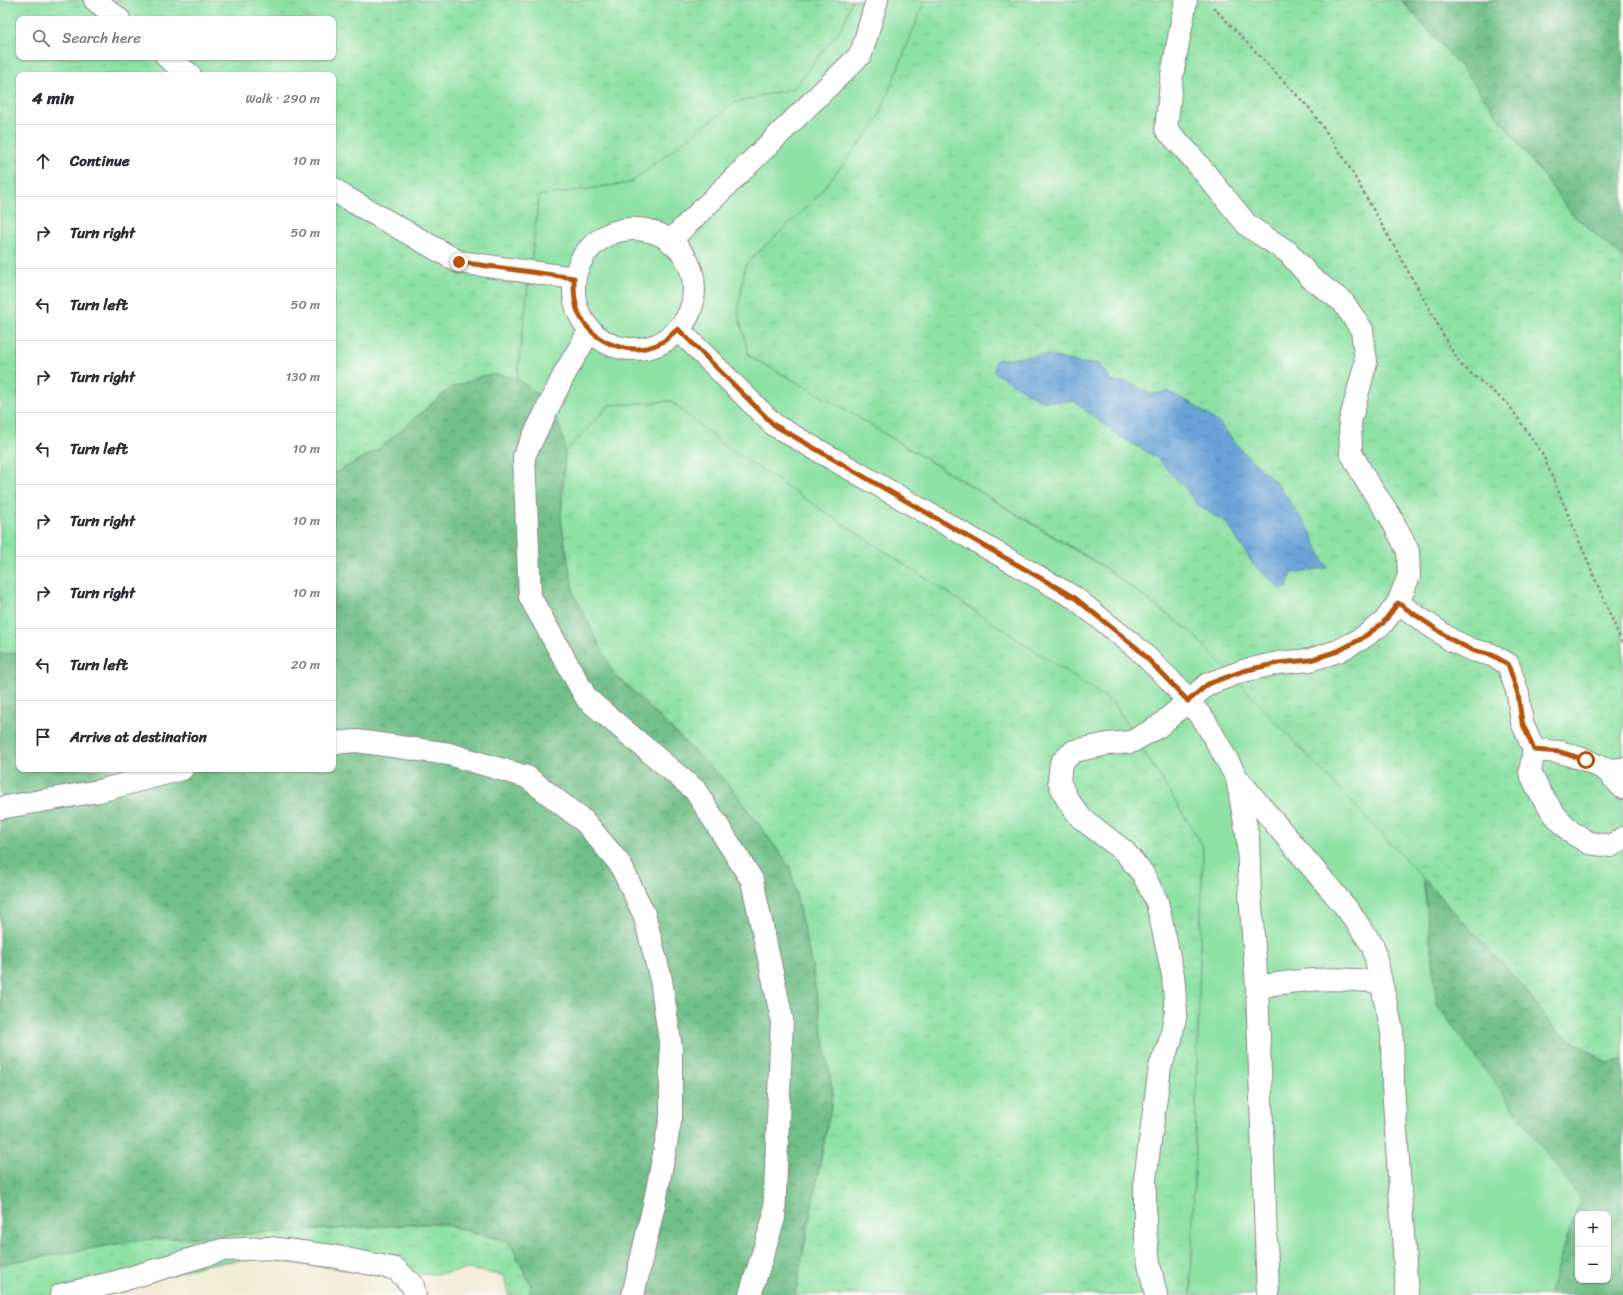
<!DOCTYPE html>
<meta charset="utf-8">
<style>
:root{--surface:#fff;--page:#f2f2f3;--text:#2b2b33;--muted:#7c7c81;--line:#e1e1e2}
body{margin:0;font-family:Sriracha,sans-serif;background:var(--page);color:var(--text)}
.controls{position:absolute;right:12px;bottom:12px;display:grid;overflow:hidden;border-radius:8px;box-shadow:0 1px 3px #0004}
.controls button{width:36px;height:36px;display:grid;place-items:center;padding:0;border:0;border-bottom:1px solid var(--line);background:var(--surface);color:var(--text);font:20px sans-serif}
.stop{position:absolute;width:12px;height:12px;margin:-9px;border:3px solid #b45309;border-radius:50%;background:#fff}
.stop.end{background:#b45309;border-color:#fff;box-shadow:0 1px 4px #0008}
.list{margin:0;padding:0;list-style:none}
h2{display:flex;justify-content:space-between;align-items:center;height:52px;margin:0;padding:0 16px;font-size:17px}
h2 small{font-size:13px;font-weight:400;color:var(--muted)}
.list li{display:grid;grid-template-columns:26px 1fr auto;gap:12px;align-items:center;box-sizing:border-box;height:72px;padding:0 16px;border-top:1px solid var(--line)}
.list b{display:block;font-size:15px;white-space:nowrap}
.list em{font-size:13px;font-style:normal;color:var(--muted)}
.icon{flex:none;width:22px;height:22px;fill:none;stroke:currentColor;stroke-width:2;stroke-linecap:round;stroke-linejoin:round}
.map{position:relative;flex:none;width:1623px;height:1295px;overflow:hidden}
.search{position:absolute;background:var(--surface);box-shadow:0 1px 3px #0004;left:16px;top:16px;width:320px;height:44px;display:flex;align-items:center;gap:10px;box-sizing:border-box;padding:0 14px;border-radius:8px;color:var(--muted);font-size:15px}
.panel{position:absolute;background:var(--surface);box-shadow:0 1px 3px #0004;left:16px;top:72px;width:320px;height:700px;border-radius:8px}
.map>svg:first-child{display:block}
.grass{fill:url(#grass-tufts);stroke:#57826f;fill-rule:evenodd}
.forest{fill:url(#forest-crowns);stroke:#4a7062;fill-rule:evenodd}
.garden{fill:#8ce1a3;stroke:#57826f}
.water{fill:url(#water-ripples);stroke:#446289}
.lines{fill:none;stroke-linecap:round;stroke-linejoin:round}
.minor-casing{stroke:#8a8788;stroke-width:24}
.path{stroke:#8a8788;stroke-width:2.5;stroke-dasharray:3 3;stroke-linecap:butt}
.minor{stroke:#fff;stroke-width:22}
.route{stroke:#b45309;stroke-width:5}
</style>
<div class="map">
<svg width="1623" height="1295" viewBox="0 0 1623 1295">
<defs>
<pattern id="grass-tufts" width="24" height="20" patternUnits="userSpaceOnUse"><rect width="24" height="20" fill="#8ce1a3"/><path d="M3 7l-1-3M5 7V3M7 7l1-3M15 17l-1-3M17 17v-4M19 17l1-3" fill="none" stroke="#78c18d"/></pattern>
<pattern id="forest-crowns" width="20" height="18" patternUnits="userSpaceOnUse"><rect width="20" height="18" fill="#71bf89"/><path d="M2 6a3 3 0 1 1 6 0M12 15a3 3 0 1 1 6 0" fill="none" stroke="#5c9b71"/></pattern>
<pattern id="water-ripples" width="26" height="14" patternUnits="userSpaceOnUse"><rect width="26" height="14" fill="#67a2d7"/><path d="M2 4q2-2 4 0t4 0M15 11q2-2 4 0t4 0" fill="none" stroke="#5484b0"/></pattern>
</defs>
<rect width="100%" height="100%" fill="#fdfcf7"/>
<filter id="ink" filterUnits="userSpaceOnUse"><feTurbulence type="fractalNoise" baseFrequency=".025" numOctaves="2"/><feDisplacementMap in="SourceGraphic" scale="8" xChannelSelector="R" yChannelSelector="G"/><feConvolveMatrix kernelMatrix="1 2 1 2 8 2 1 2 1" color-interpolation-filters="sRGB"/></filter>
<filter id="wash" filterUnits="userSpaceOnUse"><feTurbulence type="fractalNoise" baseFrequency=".012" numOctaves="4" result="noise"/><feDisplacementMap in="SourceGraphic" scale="16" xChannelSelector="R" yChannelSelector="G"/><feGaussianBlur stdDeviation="0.9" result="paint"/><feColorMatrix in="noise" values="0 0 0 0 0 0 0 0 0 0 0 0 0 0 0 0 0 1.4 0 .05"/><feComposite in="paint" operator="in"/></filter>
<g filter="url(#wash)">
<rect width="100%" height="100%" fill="#f2ecd6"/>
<g class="grass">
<path d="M0,0H852L844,24L794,88L734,103L630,183L539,196L517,379L499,375L450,389L379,449L333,474V75H19V653L0,654ZM19,19H333V57H19Z"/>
<polygon points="925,0 1401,0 1461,67 1572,214 1623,258 1623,1060 1607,1063 1555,1029 1518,981 1192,633 1106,568 831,401 749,356 738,313 745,265 814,200 876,123"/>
<polygon points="671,401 721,443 1114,703 1203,846 1191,1295 795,1295 833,1095 812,967 790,867 732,788 613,672 574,595 561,521 565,452 609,405"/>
<polygon points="438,1223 510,1242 531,1285 529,1295 508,1295 504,1276 469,1269 439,1274 389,1275 255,1258 204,1265 101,1295 0,1295 0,1264 140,1240"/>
</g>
<g class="forest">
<polygon points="1401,0 1623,0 1623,258 1572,214 1461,67"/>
<polygon points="484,375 499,375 517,379 533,389 547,404 557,419 564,437 565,452 561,521 574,595 613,672 732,788 790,867 812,967 833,1095 795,1295 529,1295 531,1285 509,1242 438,1223 140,1240 0,1264 0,654 19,653 19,769 333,769 333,474 379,449 449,389"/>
<path d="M1423,878L1518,981L1555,1029L1606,1063L1623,1060V1295H1548L1580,1199L1437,1005ZM1578,1214H1608V1280H1578Z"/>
</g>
<path class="garden" d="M852,0H925L876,123L814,200L745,265L738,313L749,356L831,401L1106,569L1192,633L1423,878L1437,1005L1580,1199L1548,1295H1191L1203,846L1114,703L721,443L671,401L609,405L565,452C563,419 545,397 517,379L539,196L630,183L734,103L794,88L844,24Z"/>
<polygon class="water" points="1045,355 1081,363 1099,364 1112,382 1126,382 1151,394 1169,392 1191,403 1220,424 1242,451 1278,485 1310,531 1327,568 1291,573 1287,588 1281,589 1253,564 1227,523 1197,505 1187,490 1157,458 1115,433 1074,401 1041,401 994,372 996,360"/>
</g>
<g filter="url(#ink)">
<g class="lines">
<defs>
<g id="minor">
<polyline points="95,0 119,19"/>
<polyline points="1186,0 1172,75 1166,129 1192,157 1248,226 1288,252 1311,278 1343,302 1362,330 1366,362 1350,422 1351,453 1367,482 1390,516 1408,551 1409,576 1398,603"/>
<polyline points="167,57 190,75"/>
<polyline points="333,188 343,196 459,262 574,278"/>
<circle cx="634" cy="289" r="60"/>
<polyline points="670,241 861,54 877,0"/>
<polyline points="678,329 774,425 1075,598 1138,649 1169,679 1205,721 1237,778 1348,910 1373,946 1392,1031 1393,1085 1407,1295"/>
<polyline points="590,330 565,373 524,456 530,597 587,699 695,790 752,880 782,1019 774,1218 750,1295"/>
<polyline points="333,743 357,741 449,754 527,777 585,822 620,864 644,914 661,980 671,1048 671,1117 656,1196 633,1295"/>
<polyline points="1534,750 1530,772 1540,793 1555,815 1571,832 1589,843 1611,846 1623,838"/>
<polyline points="1606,770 1623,788"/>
<polyline points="1237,778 1248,839 1250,893 1257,987 1268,1295"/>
<polyline points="0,808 99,791 182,769"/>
<path d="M1257,987C1302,979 1335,977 1380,982"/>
<polyline points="61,1295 116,1282 222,1250 270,1248 332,1256 396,1269 413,1286 415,1295"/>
<polyline points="1156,1295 1149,1264 1145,1228 1145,1179 1160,1067 1170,1042 1176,1012 1173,975 1157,902 1143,874 1124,851 1081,818 1067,799 1059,781 1061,763 1074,751 1108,744 1131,742 1158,727 1208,684 1243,671 1278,663 1310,660 1338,651 1361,639 1383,623 1398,603 1451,640 1472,650 1492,655 1508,664 1518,694 1522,722 1534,750 1560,752 1586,760 1606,770 1623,769"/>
</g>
</defs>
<use href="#minor" class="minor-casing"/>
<polyline class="path" points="1213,7 1311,110 1344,158 1429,308 1449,346 1462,366 1509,405 1543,455 1623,645"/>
<use href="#minor" class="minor"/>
</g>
</g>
<g class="lines" filter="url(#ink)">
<path class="route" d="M459,262L574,278C574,291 574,303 579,314C593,345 635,359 664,341C669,337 673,333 678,329L774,425L1075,598L1138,649L1188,701L1208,684L1243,671L1278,663L1310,660L1338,651L1361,639L1383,623L1398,603L1452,640L1472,650L1492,655L1508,664L1518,694L1522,722L1534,750L1560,752L1586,760"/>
</g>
</svg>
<div class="controls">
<button>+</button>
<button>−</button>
</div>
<div class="stop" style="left:1586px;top:760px"></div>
<div class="stop end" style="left:459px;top:262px"></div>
<div class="search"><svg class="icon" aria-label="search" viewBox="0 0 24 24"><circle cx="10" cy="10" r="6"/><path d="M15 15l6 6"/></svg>Search here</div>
<section class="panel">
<h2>4 min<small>Walk · 290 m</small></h2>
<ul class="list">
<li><svg class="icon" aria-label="ahead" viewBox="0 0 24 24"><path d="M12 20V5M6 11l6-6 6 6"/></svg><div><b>Continue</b></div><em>10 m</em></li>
<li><svg class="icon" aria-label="right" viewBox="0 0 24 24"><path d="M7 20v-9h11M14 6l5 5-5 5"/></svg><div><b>Turn right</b></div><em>50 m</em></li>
<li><svg class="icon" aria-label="left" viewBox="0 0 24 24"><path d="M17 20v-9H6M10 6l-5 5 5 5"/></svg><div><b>Turn left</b></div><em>50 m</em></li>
<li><svg class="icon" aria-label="right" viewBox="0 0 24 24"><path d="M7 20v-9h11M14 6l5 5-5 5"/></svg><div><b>Turn right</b></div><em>130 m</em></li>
<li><svg class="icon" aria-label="left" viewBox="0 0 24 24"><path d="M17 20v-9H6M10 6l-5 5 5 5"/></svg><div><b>Turn left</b></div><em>10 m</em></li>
<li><svg class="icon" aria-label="right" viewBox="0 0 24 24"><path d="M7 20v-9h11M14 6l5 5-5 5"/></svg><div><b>Turn right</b></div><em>10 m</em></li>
<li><svg class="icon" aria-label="right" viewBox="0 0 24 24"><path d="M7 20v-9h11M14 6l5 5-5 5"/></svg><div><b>Turn right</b></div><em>10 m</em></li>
<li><svg class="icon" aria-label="left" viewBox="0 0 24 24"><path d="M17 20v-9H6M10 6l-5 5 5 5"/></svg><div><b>Turn left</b></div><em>20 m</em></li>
<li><svg class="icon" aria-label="arrive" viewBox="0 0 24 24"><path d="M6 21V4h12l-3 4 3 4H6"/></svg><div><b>Arrive at destination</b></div></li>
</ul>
</section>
</div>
